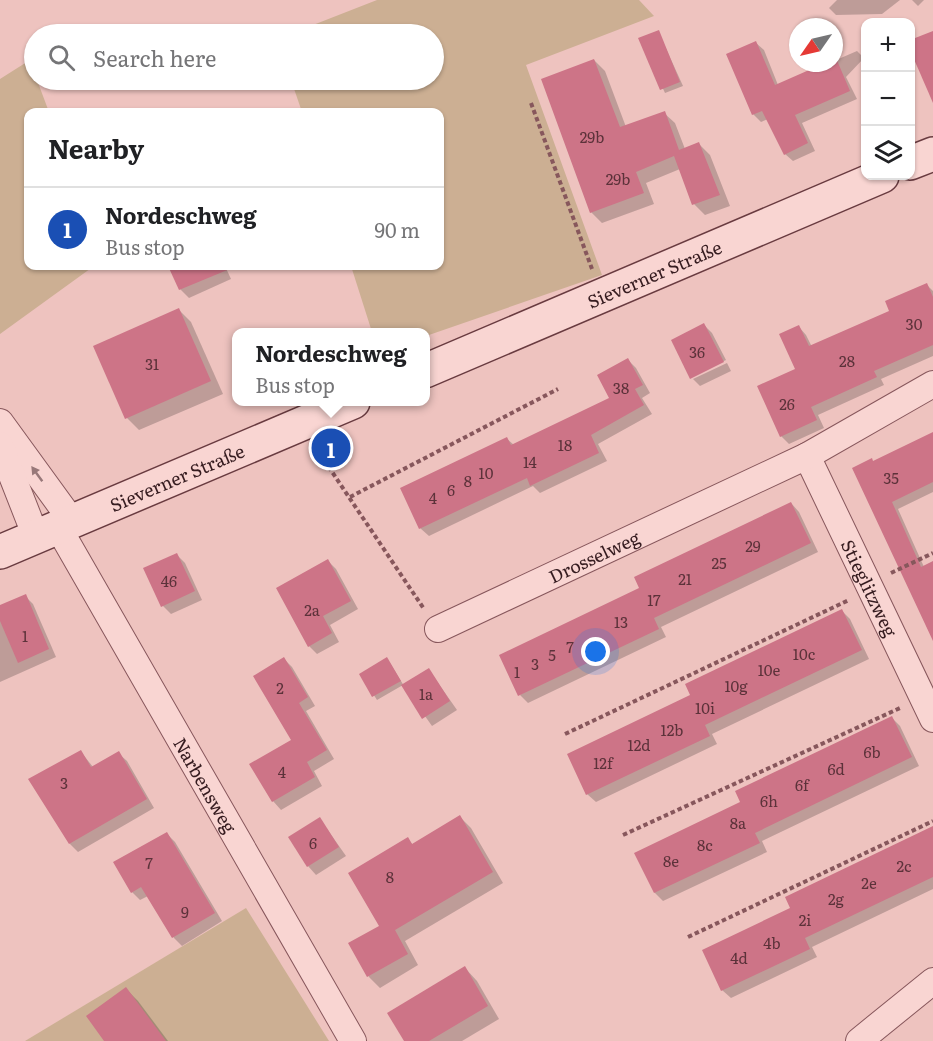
<!DOCTYPE html>
<meta charset="utf-8">
<style>
:root{--surface:#fff;--page:#f6f6f6;--text:#202124;--muted:#757577;--line:#e0e0e0;--accent:#97266e}
body{margin:0;font-family:Literata,serif;background:var(--page);color:var(--text)}
.controls{position:absolute;right:18px;top:18px;display:grid;overflow:hidden;border-radius:12px;box-shadow:0 2px 4px #0004}
.controls button{width:54px;height:54px;display:grid;place-items:center;padding:0;border:0;border-bottom:2px solid var(--line);background:var(--surface);color:var(--text);font:30px sans-serif}
.compass{position:absolute;left:789px;top:18px;width:54px;height:54px;border-radius:50%;background:var(--surface);box-shadow:0 2px 4px #0004;rotate:236deg}
.you{position:absolute;left:596px;top:652px;width:21px;height:21px;margin:-15px;border:4px solid #fff;border-radius:50%;background:#1a73e8;box-shadow:0 0 0 9px #1a73e833}
.badge{display:grid;place-items:center;width:39px;height:39px;border-radius:50%;background:var(--accent);color:#fff;font-size:20px;font-weight:700}
.pin{position:absolute;translate:-50% -50%;border:3px solid #fff;box-shadow:0 2px 6px #0006}
.popup{position:absolute;left:232px;top:328px;width:198px;height:78px;box-sizing:border-box;display:grid;place-content:center;border-radius:12px;background:var(--surface);filter:drop-shadow(0 2px 4px #0005);font-size:20px;white-space:nowrap;color:var(--muted)}
.popup b{font-size:22px;color:var(--text)}
.popup::after{content:'';position:absolute;left:50%;top:100%;margin-left:-12px;border:12px solid transparent;border-top-color:var(--surface)}
.list{margin:0;padding:0;list-style:none}
h2{display:flex;justify-content:space-between;align-items:center;height:78px;margin:0;padding:0 24px;font-size:26px}
h2 small{font-size:20px;font-weight:400;color:var(--muted)}
.list li{display:grid;grid-template-columns:39px 1fr auto;gap:18px;align-items:center;box-sizing:border-box;height:84px;padding:0 24px;border-top:2px solid var(--line)}
.list b{display:block;font-size:22px;white-space:nowrap}
.list p{margin:0;font-size:20px;white-space:nowrap;color:var(--muted)}
.list em{font-size:20px;font-style:normal;color:var(--muted)}
.icon{flex:none;width:33px;height:33px;fill:none;stroke:currentColor;stroke-width:2;stroke-linecap:round;stroke-linejoin:round}
.map{position:relative;flex:none;width:933px;height:1041px;overflow:hidden}
.search{position:absolute;background:var(--surface);box-shadow:0 2px 4px #0004;left:24px;top:24px;width:420px;height:66px;display:flex;align-items:center;gap:15px;box-sizing:border-box;padding:0 21px;border-radius:33px;color:var(--muted);font-size:22px}
.panel{position:absolute;background:var(--surface);box-shadow:0 2px 4px #0004;left:24px;top:108px;width:420px;height:162px;border-radius:12px}
.map>svg:first-child{display:block}
.green{fill:#ccaf93}
.shadow{fill:#0003}
.building{fill:#cd7487}
.lines{fill:none;stroke-linecap:round;stroke-linejoin:round}
.minor-casing{stroke:#87575c;stroke-width:28}
.secondary-casing{stroke:#693b40;stroke-width:36}
.path{stroke:#87575c;stroke-width:4;stroke-dasharray:4.5 3;stroke-linecap:butt}
.minor{stroke:#f9d5d2;stroke-width:26}
.secondary{stroke:#f9d5d2;stroke-width:33}
.oneway{fill:#987879}
.labels{text-anchor:middle;dominant-baseline:central;stroke-width:4.5;stroke-linejoin:round;paint-order:stroke}
.number-label{font-size:15px;fill:#5c323a}
.street-label{font-size:18px;fill:#361c20;stroke:#f6d2cf}
</style>
<div class="map">
<svg width="933" height="1041" viewBox="0 0 933 1041">
<rect width="100%" height="100%" fill="#eec3bf"/>
<g class="green">
<polygon points="377,0 639,0 654,16 526,65 602,275 426,336 425,332 372,332 351,266 440,266 440,112 302,112 291,80 434,80 434,34 290,34"/>
<polygon points="30,60 34,80 37,80 49,112 28,112 28,266 94,266 0,334 0,79"/>
<polygon points="246,908 329,1041 25,1041"/>
</g>
<g class="shadow">
<polygon points="837,0 900,0 882,14 836,15 829,8"/>
<polygon points="912,0 924,0 918,6"/>
<polygon points="658,31 683,86 665,93 640,39"/>
<polygon points="756,43 764,50 778,85 857,51 864,58 846,77 857,99 802,123 815,151 793,161 785,154 768,119 761,122 753,114"/>
<polygon points="594,60 605,71 626,127 664,113 675,123 685,149 699,144 710,155 730,206 705,215 694,204 680,169 646,183 654,204 602,223 591,212"/>
<polygon points="170,266 225,266 231,279 189,298 180,289"/>
<polygon points="926,284 933,291 933,356 881,379 884,385 818,415 824,428 789,444 781,436 797,370 799,327 806,335 812,347 891,311"/>
<polygon points="179,310 191,322 223,394 139,430 127,418"/>
<polygon points="704,325 712,333 726,360 692,376 692,379 692,378"/>
<polygon points="628,360 636,368 650,393 642,398 652,414 598,444 607,461 540,493 533,486 429,536 420,528 507,439 514,445 612,399"/>
<polygon points="727,363 731,371 700,386 693,379"/>
<polygon points="933,434 933,492 898,509 924,567 933,563 933,637 874,462"/>
<polygon points="791,503 799,512 818,552 661,627 666,637 528,703 520,695"/>
<polygon points="177,555 185,563 202,600 171,614 163,606"/>
<polygon points="328,561 336,569 358,609 330,625 339,642 317,654 309,646"/>
<polygon points="25,596 33,604 56,657 0,682 0,607"/>
<polygon points="842,611 850,619 869,659 712,734 717,744 596,802 587,794 692,696"/>
<polygon points="284,659 292,667 315,706 306,711 334,759 314,771 322,786 281,810 273,801 252,765 293,740"/>
<polygon points="390,663 404,686 429,670 457,710 432,726 403,685 377,700 361,675"/>
<polygon points="892,718 900,726 919,766 762,841 767,852 663,901 655,893 636,854 742,803"/>
<polygon points="81,752 93,767 118,753 127,761 154,808 78,852 70,844"/>
<polygon points="460,817 471,828 503,883 405,941 418,965 380,988 369,977 350,944 381,926 408,839 413,845"/>
<polygon points="320,819 346,856 316,875 308,866"/>
<polygon points="933,828 933,889 812,947 817,957 731,998 722,990 792,909"/>
<polygon points="167,834 175,842 222,921 182,946 174,938 148,896 140,900 132,892"/>
<polygon points="465,968 477,981 499,1019 462,1041 406,1041"/>
<polygon points="126,989 138,1001 168,1041 106,1041"/>
</g>
<g class="building">
<polygon points="659,30 680,82 660,90 638,38"/>
<polygon points="933,31 933,103 910,50 910,40"/>
<polygon points="756,41 775,85 825,63 834,63 836,58 850,91 795,115 808,143 784,155 762,111 752,115 726,54"/>
<polygon points="594,59 620,127 665,111 679,150 699,142 720,195 692,205 674,156 636,172 644,193 590,213 541,79"/>
<polygon points="168,266 237,266 179,290"/>
<polygon points="927,283 933,297 933,345 874,371 877,377 811,407 817,420 780,437 757,386 795,369 779,334 799,325 809,346 889,311 885,301"/>
<polygon points="179,308 211,381 125,419 93,346"/>
<polygon points="704,323 724,362 690,379 671,340"/>
<polygon points="628,358 643,385 635,389 644,405 591,435 599,453 530,486 527,478 419,529 400,488 507,437 511,445 609,398 597,375"/>
<polygon points="933,432 933,482 892,502 921,567 933,561 933,641 852,468 872,458 873,461"/>
<polygon points="791,502 811,543 654,618 659,629 518,696 499,655 639,588 634,577"/>
<polygon points="177,553 195,591 161,607 143,568"/>
<polygon points="328,559 351,601 323,616 332,633 308,647 276,588"/>
<polygon points="26,594 49,649 18,663 0,621 0,605"/>
<polygon points="842,609 862,650 705,725 710,736 586,795 567,754 690,695 685,684"/>
<polygon points="284,657 308,697 299,703 327,750 307,762 315,777 272,802 249,764 291,740 253,676"/>
<polygon points="387,657 401,681 372,697 359,674"/>
<polygon points="429,668 450,701 422,719 401,685"/>
<polygon points="892,716 912,757 755,833 760,843 654,893 634,853 740,802 735,791"/>
<polygon points="81,750 91,767 119,751 147,799 69,844 28,779"/>
<polygon points="460,815 493,872 395,930 408,954 367,977 348,943 379,926 348,873 408,837 412,844"/>
<polygon points="320,817 339,847 307,867 288,837"/>
<polygon points="933,826 933,877 805,938 810,949 721,991 702,950 790,908 785,897"/>
<polygon points="167,832 215,913 172,938 141,887 131,893 113,862"/>
<polygon points="465,966 488,1006 429,1041 404,1041 387,1013"/>
<polygon points="126,987 166,1041 104,1041 86,1016"/>
</g>
<g class="lines">
<defs>
<g id="minor">
<polyline points="0,422 72,521"/>
<polyline points="0,445 36,537"/>
<path id="s1" d="M807,456L933,719"/>
<path id="s2" d="M58,527L353,1041"/>
<path id="s3" d="M438,629L807,456L933,384"/>
<polyline points="859,1041 933,981"/>
</g>
<g id="secondary">
<polyline points="910,163 933,154"/>
<path id="s4" d="M425,371L882,176"/>
<path id="s5" d="M0,552L353,402"/>
</g>
</defs>
<use href="#minor" class="minor-casing"/>
<use href="#secondary" class="secondary-casing"/>
<g class="path">
<polyline points="531,103 592,269"/>
<polyline points="316,448 424,609"/>
<polyline points="350,497 558,389"/>
<polyline points="891,573 933,553"/>
<polyline points="565,734 849,600"/>
<polyline points="623,835 900,708"/>
<polyline points="688,937 933,821"/>
</g>
<use href="#minor" class="minor"/>
<use href="#secondary" class="secondary"/>
</g>
<defs><path id="oneway-solid" d="M-6-.8H1V-3.2L6.5 0L1 3.2V.8H-6Z" transform="scale(1.5)"/></defs>
<use class="oneway" href="#oneway-solid" transform="translate(37 474) rotate(-126)"/>
<g class="labels">
<g class="number-label">
<text x="592" y="136">29b</text>
<text x="618" y="178">29b</text>
<text x="914" y="323">30</text>
<text x="697" y="351">36</text>
<text x="847" y="360">28</text>
<text x="152" y="363">31</text>
<text x="621" y="387">38</text>
<text x="787" y="403">26</text>
<text x="565" y="444">18</text>
<text x="530" y="461">14</text>
<text x="486" y="472">10</text>
<text x="891" y="477">35</text>
<text x="468" y="480">8</text>
<text x="451" y="489">6</text>
<text x="433" y="497">4</text>
<text x="753" y="545">29</text>
<text x="719" y="562">25</text>
<text x="685" y="578">21</text>
<text x="169" y="580">46</text>
<text x="654" y="599">17</text>
<text x="312" y="609">2a</text>
<text x="621" y="621">13</text>
<text x="25" y="635">1</text>
<text x="570" y="646">7</text>
<text x="804" y="653">10c</text>
<text x="552" y="654">5</text>
<text x="535" y="663">3</text>
<text x="769" y="669">10e</text>
<text x="517" y="671">1</text>
<text x="736" y="685">10g</text>
<text x="280" y="687">2</text>
<text x="426" y="693">1a</text>
<text x="705" y="707">10i</text>
<text x="672" y="729">12b</text>
<text x="639" y="744">12d</text>
<text x="872" y="751">6b</text>
<text x="603" y="762">12f</text>
<text x="836" y="768">6d</text>
<text x="282" y="771">4</text>
<text x="64" y="782">3</text>
<text x="802" y="784">6f</text>
<text x="769" y="800">6h</text>
<text x="738" y="822">8a</text>
<text x="313" y="842">6</text>
<text x="705" y="844">8c</text>
<text x="671" y="860">8e</text>
<text x="149" y="862">7</text>
<text x="904" y="865">2c</text>
<text x="390" y="876">8</text>
<text x="869" y="882">2e</text>
<text x="836" y="898">2g</text>
<text x="185" y="911">9</text>
<text x="805" y="919">2i</text>
<text x="772" y="942">4b</text>
<text x="739" y="957">4d</text>
</g>
<g class="street-label">
<text stroke="none"><textPath href="#s4" startOffset="249">Sieverner Straße</textPath></text>
<text stroke="none"><textPath href="#s5" startOffset="192">Sieverner Straße</textPath></text>
<text stroke="none"><textPath href="#s3" startOffset="172">Drosselweg</textPath></text>
<text stroke="none"><textPath href="#s1" startOffset="146">Stieglitzweg</textPath></text>
<text stroke="none"><textPath href="#s2" startOffset="297">Narbensweg</textPath></text>
</g>
</g>
</svg>
<div class="controls">
<button>+</button>
<button>−</button>
<button><svg class="icon" aria-label="layers" viewBox="0 0 24 24"><path d="M12 4l9 5-9 5-9-5zM3 14l9 5 9-5"/></svg></button>
</div>
<svg class="compass" viewBox="-18 -18 36 36"><path d="M0-13l5 13h-10z" fill="#e53935"/><path d="M0 13l5-13h-10z" fill="#757577"/></svg>
<div class="you"></div>
<div class="pin badge" style="left:331px;top:448px;background:#1a4fb4">1</div>
<div class="popup"><b>Nordeschweg</b>Bus stop</div>
<div class="search"><svg class="icon" aria-label="search" viewBox="0 0 24 24"><circle cx="10" cy="10" r="6"/><path d="M15 15l6 6"/></svg>Search here</div>
<section class="panel">
<h2>Nearby<small></small></h2>
<ul class="list">
<li><span class="badge" style="background:#1a4fb4">1</span><div><b>Nordeschweg</b><p>Bus stop</p></div><em>90 m</em></li>
</ul>
</section>
</div>
